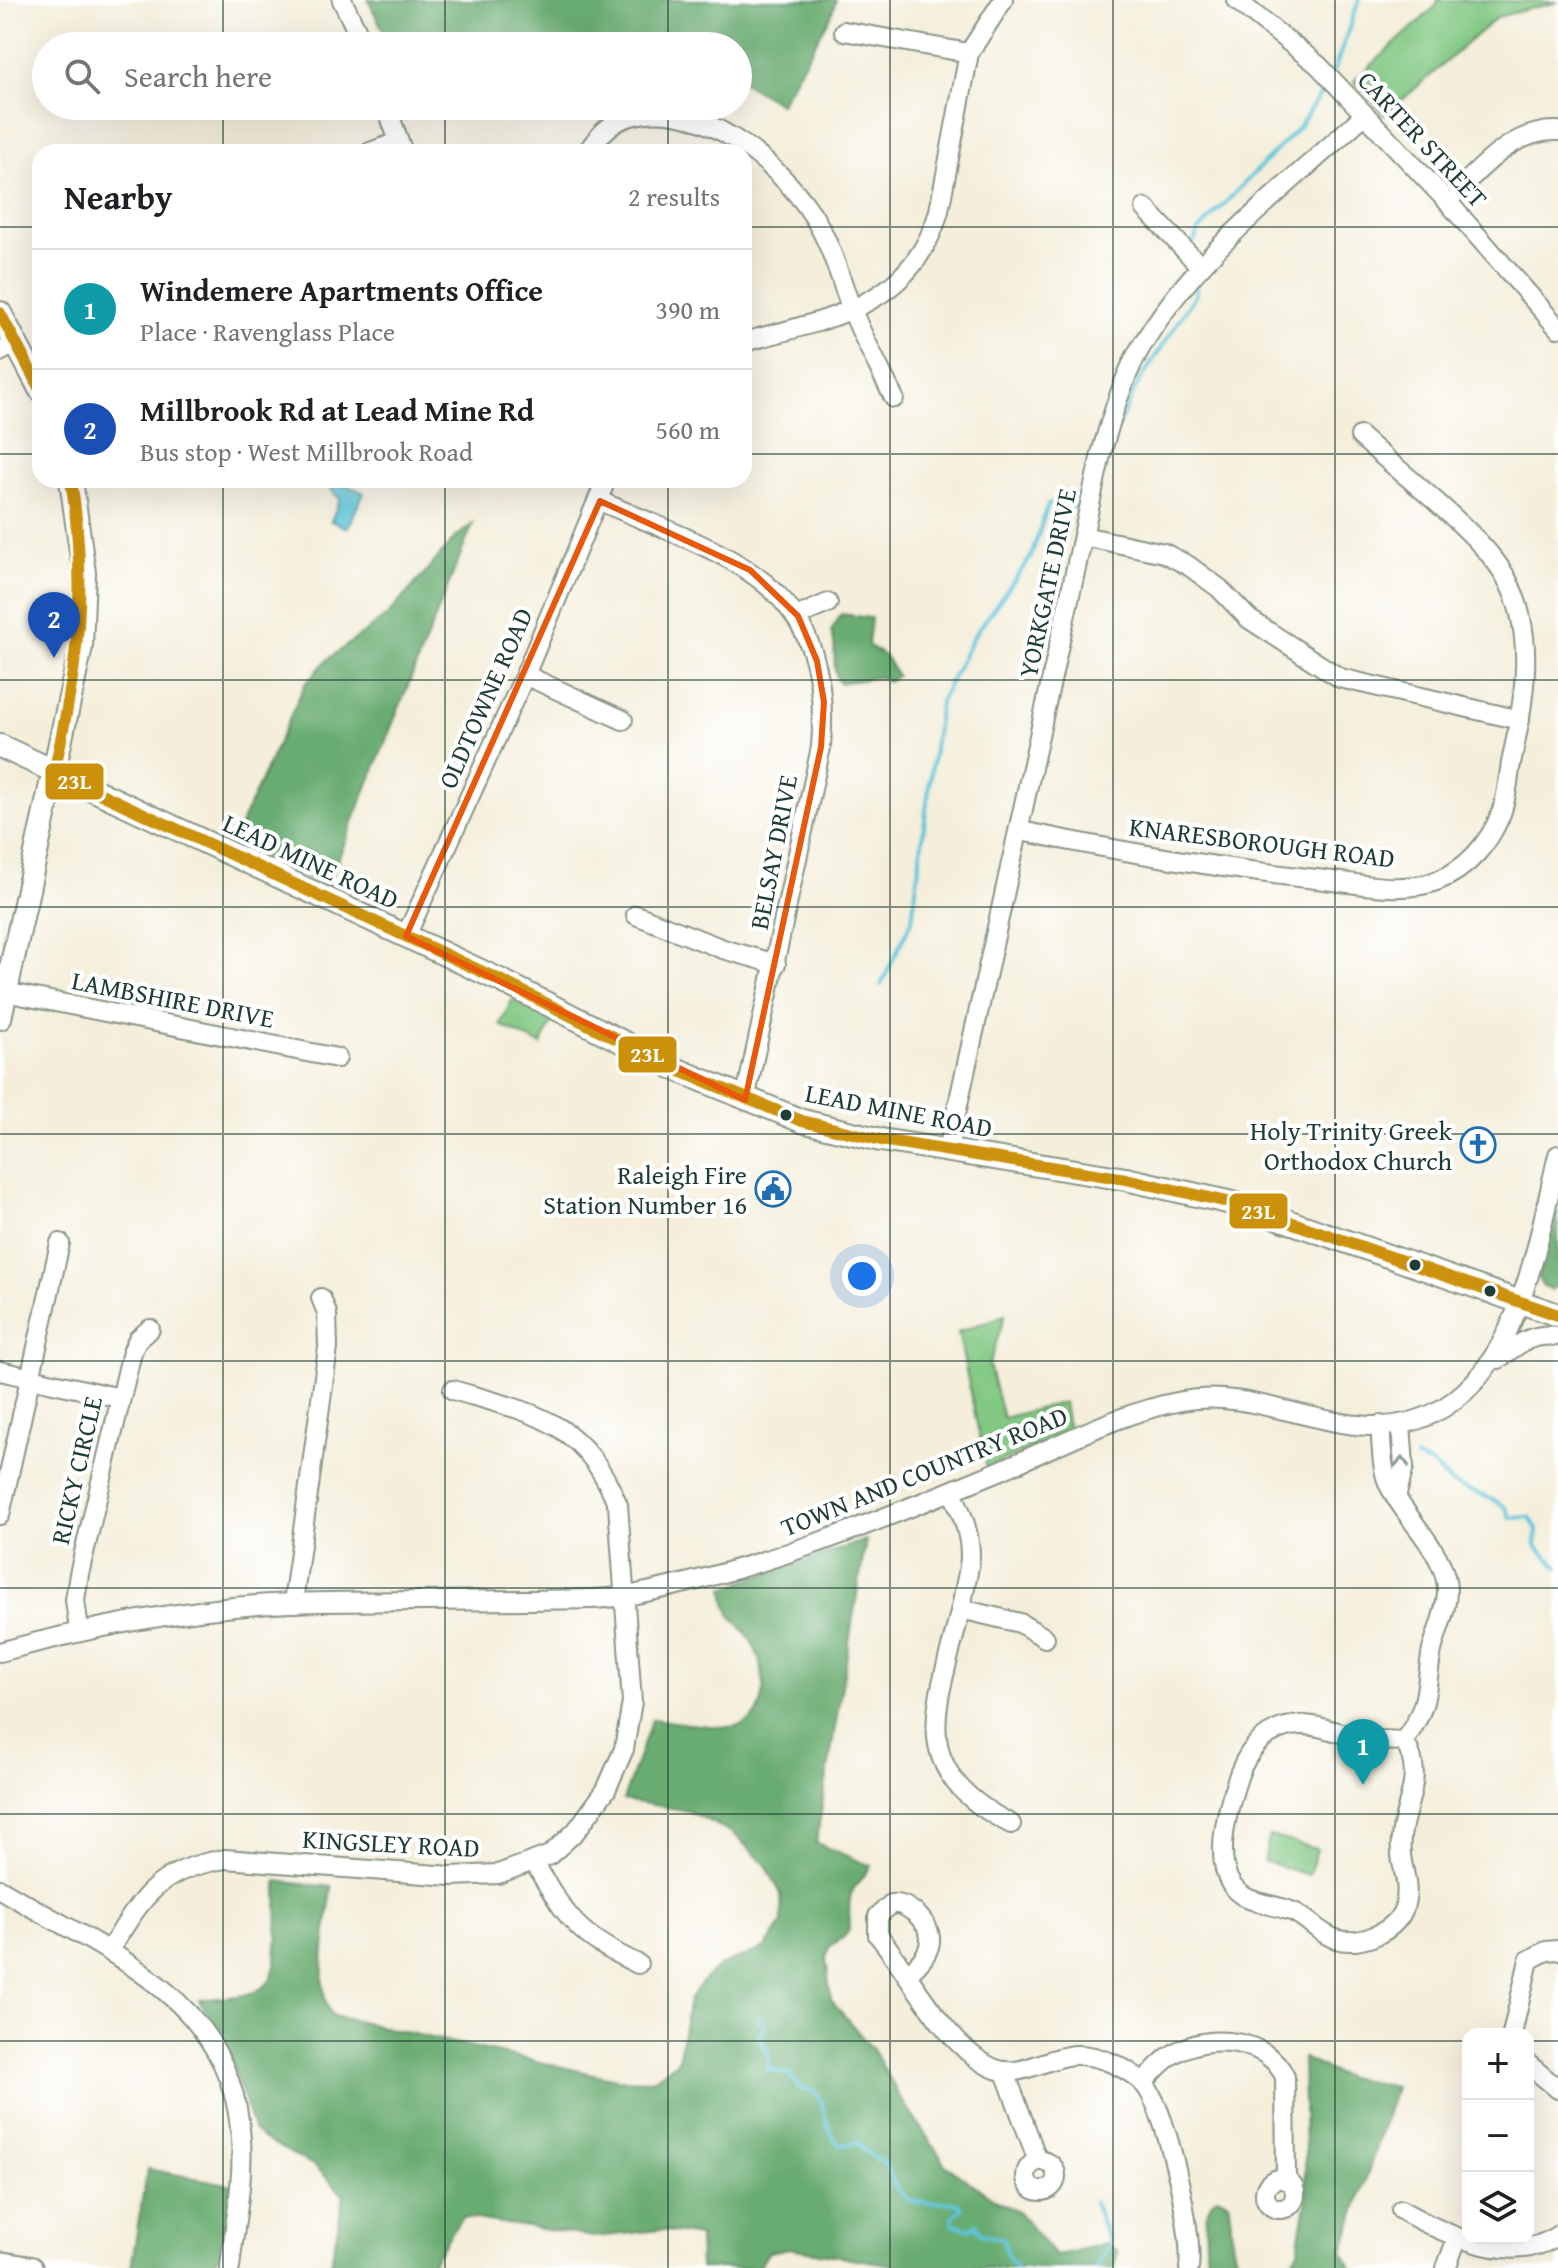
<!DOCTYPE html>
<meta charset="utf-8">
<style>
:root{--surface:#fff;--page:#f2f2f2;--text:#202124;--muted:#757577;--line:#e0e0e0;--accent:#1f6fb2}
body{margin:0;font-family:"Gentium Book Plus",serif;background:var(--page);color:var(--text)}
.controls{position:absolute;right:24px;bottom:24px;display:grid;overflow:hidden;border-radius:16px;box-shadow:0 8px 32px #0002}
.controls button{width:72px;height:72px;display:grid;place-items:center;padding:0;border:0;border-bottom:2px solid var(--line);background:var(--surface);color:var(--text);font:40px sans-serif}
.you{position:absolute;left:862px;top:1276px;width:28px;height:28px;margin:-20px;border:6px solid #fff;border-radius:50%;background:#1a73e8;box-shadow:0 0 0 12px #1a73e833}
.badge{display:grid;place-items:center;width:52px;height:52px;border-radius:50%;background:var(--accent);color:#fff;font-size:26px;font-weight:700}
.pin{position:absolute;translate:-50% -66px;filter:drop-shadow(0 2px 4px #0008)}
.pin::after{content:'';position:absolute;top:42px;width:28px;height:24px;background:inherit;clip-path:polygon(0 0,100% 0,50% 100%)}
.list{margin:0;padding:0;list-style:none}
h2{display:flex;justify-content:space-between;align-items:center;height:104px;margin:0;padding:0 32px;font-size:34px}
h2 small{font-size:26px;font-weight:400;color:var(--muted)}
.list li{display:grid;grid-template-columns:52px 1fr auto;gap:24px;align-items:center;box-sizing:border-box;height:120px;padding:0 32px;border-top:2px solid var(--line)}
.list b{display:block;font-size:30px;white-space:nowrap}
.list p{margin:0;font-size:26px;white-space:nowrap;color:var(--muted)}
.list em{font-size:26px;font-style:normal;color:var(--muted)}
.icon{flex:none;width:44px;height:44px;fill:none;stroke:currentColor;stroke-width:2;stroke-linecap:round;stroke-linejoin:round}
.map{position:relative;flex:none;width:1558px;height:2268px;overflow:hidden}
.search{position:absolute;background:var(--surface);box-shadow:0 8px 32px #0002;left:32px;top:32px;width:720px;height:88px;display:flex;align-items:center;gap:20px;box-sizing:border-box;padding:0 28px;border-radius:44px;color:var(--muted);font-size:30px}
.panel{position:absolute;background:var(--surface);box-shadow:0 8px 32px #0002;left:32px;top:144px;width:720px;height:344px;border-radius:24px}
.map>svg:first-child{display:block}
.green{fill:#82c883;stroke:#50825c;stroke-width:2}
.forest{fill:#69ac71;stroke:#447452;stroke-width:2}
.water{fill:#5dc5da;stroke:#3e8187;stroke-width:2}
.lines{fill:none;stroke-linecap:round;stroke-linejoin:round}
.stream{stroke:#5dc5da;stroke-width:4}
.minor-casing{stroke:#8a9687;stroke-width:22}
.major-casing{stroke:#8a9687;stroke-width:26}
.minor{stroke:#fff;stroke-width:18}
.major{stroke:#fff;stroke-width:22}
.bus-1-casing{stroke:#fff;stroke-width:18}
.bus-1{stroke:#cc910a;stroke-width:12}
.oneway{stroke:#8f9e9a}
.marked{fill:none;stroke:#e8590c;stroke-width:6;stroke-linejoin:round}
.grid{fill:none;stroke:#1f3d34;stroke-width:2;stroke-opacity:0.55}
.bus-dot{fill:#1f3d34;stroke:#fff;stroke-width:3}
.labels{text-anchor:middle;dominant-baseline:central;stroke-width:8;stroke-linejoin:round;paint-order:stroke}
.street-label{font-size:26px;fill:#1f3d34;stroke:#fff}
.poi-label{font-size:26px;fill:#1f3d34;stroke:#fff;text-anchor:end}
.line-badge{stroke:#fff;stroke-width:3}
.badge-label{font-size:22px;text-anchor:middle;font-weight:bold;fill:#fff}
</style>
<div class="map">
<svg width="1558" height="2268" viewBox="0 0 1558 2268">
<rect width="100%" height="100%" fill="#fff"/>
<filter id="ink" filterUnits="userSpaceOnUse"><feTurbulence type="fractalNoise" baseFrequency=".0125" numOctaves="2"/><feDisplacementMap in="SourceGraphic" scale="16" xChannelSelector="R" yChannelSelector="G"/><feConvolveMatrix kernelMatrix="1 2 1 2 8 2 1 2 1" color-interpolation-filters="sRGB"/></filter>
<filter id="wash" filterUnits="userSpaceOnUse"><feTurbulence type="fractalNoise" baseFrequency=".006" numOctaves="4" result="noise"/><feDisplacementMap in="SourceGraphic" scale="32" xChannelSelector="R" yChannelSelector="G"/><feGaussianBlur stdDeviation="1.8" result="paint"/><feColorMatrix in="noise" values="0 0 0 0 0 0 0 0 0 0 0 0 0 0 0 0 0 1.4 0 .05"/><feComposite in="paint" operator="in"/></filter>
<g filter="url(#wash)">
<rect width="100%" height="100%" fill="#f4eeda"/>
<g class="green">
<polygon points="1438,0 1558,2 1497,17 1385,115 1354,81 1436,6"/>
<polygon points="512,1000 553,1020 541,1045 500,1025"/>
<polygon points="1005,1315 989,1365 1003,1418 1064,1402 1069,1433 986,1468 958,1332"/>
<polygon points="1270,1836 1317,1849 1309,1875 1263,1861"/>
</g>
<g class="forest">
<polygon points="368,0 836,0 831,16 780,104 738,79 738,46 682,46 675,42 391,46"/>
<polygon points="473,524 327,887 233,841 305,684 328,659 388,615 456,537"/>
<path d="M841,614L871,618L868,645L886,657L897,676L889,681L879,677L839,683C830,666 839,649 831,632Z"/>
<polygon points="1554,1212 1558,1212 1558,1285 1551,1290 1543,1287 1538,1277"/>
<path d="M866,1540L816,1843L871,1866C865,1874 851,1888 850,1898C846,1926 860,1930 829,1947L826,1959L831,2000L874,2051L899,2096L947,2166L998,2202L1018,2211L1055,2256L1106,2243L1117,2251L1115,2268H912L789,2248L769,2252L757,2268H700L699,2236L660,2230L594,2237L462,2217L428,2268H330L344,2195L315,2166L264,2139L253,2129L226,2043L199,2000C219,1997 250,1999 266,1985C283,1971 276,1904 277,1881L332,1887C329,1919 312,1993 333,2016L616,2079L652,2080L678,2061L689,2000L703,1981L719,1966L765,1948L782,1923L781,1894L766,1865L733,1833L689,1811L623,1800L652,1719C671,1721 722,1730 738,1726C773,1717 765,1669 754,1646C742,1619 727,1627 724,1588Z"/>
<polygon points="1303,2058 1338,2075 1395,2087 1343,2251 1351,2268 1288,2268 1298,2250 1306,2203"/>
<polygon points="147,2169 233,2185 227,2250 206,2268 131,2268"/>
<path d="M1217,2197L1228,2202C1234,2225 1227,2250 1243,2268H1206C1209,2248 1198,2209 1217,2197Z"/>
</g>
<polygon class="water" points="338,481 364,493 347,528 331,521 340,499 331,490"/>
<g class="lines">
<g class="stream">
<polyline points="1334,71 1359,0"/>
<polyline points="1192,247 1198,231 1299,127 1328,82"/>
<polyline points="1116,431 1137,385 1196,294 1195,282"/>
<polyline points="881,985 912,920 940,702 973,637 1031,557 1048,504 1084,508"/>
<polyline points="1416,1458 1432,1464 1451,1483 1496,1501 1505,1507 1511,1518 1530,1517 1537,1529 1536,1546 1558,1567"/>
<path d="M757,2018L765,2028L759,2038L769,2053L768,2069L789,2074L800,2088C804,2090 809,2089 813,2091C826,2098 825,2134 840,2145L858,2143L865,2152L885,2163L895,2186L906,2198L915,2202L959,2203L962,2208L952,2217L953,2224L970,2229L976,2224L981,2234L1003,2239L1007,2256L1016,2268"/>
<polyline points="1094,2202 1109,2242 1097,2268"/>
</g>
</g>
</g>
<g filter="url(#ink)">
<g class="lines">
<defs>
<g id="minor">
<polyline points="342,0 364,46"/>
<polyline points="1236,0 1318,65 1447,201 1558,328"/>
<polyline points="844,31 969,53"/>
<polyline points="386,106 403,152"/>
<polyline points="370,152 398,142"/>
<path d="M587,152C598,137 609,123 628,117C696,95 778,162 812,214C831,243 840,278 852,310C864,340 880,369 894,398"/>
<path d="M1447,201C1479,171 1511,129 1558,131"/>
<polyline points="1145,208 1199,265"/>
<path d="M744,342C827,319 912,308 939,211L969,53L1003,0"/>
<polyline points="0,352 16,343"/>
<path d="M600,501C729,558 834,579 821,747L745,1100"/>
<polyline points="1083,536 1164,553 1189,566 1219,588 1249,619 1340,678 1520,720"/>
<polyline points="798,616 828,603"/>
<polyline points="525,675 623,720"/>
<path d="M1021,831C1122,852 1223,869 1325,880C1361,884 1405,894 1439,880C1467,869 1489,843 1500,816C1507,800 1508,780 1511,763C1524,701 1538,632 1504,574C1478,531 1400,473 1360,436"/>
<polyline points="636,915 723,949 776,964"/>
<polyline points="406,936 525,675 606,480"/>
<polyline points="0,991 337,1058"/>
<path d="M948,1150L1101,454C1111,419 1121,384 1138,352C1192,256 1285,189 1364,115"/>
<path d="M1499,1359C1519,1343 1532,1333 1558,1336"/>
<polyline points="0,1371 120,1398"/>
<path d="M1380,1425C1382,1444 1381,1468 1389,1485C1405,1519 1447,1553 1447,1590C1447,1613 1435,1633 1431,1655C1425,1695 1429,1705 1404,1741C1390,1740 1376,1741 1362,1738C1335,1734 1315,1720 1286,1727C1258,1734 1244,1757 1236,1783C1226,1815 1207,1881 1249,1899C1264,1905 1281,1906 1296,1913C1310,1921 1322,1935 1336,1939C1361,1947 1399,1931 1405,1904C1409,1890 1405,1876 1402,1862C1393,1813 1431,1784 1404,1741"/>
<path d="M952,1491C961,1512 970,1532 970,1555C970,1569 965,1584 963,1598C943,1698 896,1765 1011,1824"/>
<polyline points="1396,1498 1404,1466 1401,1424"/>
<polyline points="0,1515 60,1243"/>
<polyline points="293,1603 328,1348 327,1313 321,1298"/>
<polyline points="961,1609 1020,1623 1045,1638"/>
<polyline points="79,1630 75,1600 79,1574 132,1352 138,1339 150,1329"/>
<path d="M0,1652C105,1623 216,1603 325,1602C394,1601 462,1601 530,1600C565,1599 603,1601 637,1594C763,1569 881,1520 999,1471C1058,1446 1120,1412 1182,1401C1269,1384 1360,1459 1443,1408C1522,1360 1538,1237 1558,1155"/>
<path d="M534,1862C567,1919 578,1936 638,1964"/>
<path d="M0,1889C106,1953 233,1996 241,2140C244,2181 234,2227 230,2268"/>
<path d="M109,1951C143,1896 157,1870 225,1859L451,1876L498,1874L550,1855L576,1831L606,1790L624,1749L632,1702L618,1505C582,1419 536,1414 453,1390"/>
<path d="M909,1973C931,1954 940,1935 915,1913C907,1907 901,1903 891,1904L878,1916V1935C911,1975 946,2047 993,2068C1019,2080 1048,2056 1075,2055C1097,2054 1126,2067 1142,2082C1166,2104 1194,2234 1189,2268"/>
<polyline points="1512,2034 1529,1960 1546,1951 1558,1950"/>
<polyline points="1528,2064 1558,2089"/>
<polyline points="1005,2072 1038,2161"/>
<path d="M1143,2083C1153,2072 1162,2060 1175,2053C1208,2033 1268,2038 1285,2077L1286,2180"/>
<circle cx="1041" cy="2176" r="15"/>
<circle cx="1280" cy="2194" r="15"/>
<path d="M1401,2210C1444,2234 1513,2268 1558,2235"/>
<polyline points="1446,2268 1456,2241"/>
</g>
<g id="major">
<polyline points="0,313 40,389"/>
<polyline points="0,746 504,982 680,1071 802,1121 881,1140 1126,1179 1241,1205 1558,1315"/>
<polyline points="0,1018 81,647 84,573 71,480"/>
<polyline points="0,2263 31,2268"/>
</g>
</defs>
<use href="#minor" class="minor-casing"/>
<use href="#major" class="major-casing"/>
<use href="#minor" class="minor"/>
<use href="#major" class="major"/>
<defs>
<g id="bus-1">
<polyline points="0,313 40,389"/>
<path d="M71,480C88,589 78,666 54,772L504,982L680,1071L802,1121L881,1140L1126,1179L1241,1205L1558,1315"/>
</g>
</defs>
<use href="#bus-1" class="bus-1-casing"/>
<use href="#bus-1" class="bus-1"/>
</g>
<defs><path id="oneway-chevron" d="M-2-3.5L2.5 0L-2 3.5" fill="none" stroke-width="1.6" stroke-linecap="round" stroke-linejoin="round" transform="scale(2)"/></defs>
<use class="oneway" href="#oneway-chevron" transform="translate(1402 1462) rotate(-88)"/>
</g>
<path class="marked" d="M600,501L750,570L798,616L817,661L824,702L821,747L745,1100L406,936Z"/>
<path class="grid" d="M223,0V46M445,0V46M668,0V46M890,0V2268M1113,0V2268M1335,0V2268M223,106V152M445,106V152M668,106V152M0,227H40M744,227H1558M0,454H40M744,454H1558M223,480V2268M445,480V2268M668,480V2268M0,680H1558M0,907H1558M0,1134H1558M0,1361H1558M0,1588H1558M0,1814H1558M0,2041H1468M1528,2041H1558"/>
<defs>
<symbol id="church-ring" viewBox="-11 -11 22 22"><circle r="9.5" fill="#fff" stroke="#1f6fb2" stroke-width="1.5"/><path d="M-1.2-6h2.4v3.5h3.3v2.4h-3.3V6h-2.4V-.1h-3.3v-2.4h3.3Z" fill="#1f6fb2"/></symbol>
<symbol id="civic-ring" viewBox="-11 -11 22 22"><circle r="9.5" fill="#fff" stroke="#1f6fb2" stroke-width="1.5"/><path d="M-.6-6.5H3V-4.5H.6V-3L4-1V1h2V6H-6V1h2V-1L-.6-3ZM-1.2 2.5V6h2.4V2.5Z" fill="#1f6fb2"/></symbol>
</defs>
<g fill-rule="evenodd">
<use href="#church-ring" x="1458" y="1125" width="40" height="40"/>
<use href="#civic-ring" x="753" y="1169" width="40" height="40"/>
</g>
<g class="bus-dot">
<circle cx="786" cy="1115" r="7"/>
<circle cx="1415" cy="1265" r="7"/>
<circle cx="1490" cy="1291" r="7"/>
</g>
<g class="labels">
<g class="street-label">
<text transform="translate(1423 139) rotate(47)">CARTER STREET</text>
<text transform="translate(1047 583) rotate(-78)">YORKGATE DRIVE</text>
<text transform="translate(485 698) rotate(-66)">OLDTOWNE ROAD</text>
<text transform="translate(1262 842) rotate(7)">KNARESBOROUGH ROAD</text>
<text transform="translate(773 852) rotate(-79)">BELSAY DRIVE</text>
<text transform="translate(311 861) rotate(25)">LEAD MINE ROAD</text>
<text transform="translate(173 999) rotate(11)">LAMBSHIRE DRIVE</text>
<text transform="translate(899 1110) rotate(11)">LEAD MINE ROAD</text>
<text transform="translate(76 1470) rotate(-77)">RICKY CIRCLE</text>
<text transform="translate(924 1471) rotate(-22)">TOWN AND COUNTRY ROAD</text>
<text transform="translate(391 1843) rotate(3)">KINGSLEY ROAD</text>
</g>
<g class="poi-label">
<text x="1452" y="1130">Holy Trinity Greek<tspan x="1452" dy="30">Orthodox Church</tspan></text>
<text x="747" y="1174">Raleigh Fire<tspan x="747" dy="30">Station Number 16</tspan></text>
</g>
</g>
<g class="line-badge">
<rect x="44" y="762" width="61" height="39" rx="8" fill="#cc910a"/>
<rect x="617" y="1035" width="61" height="39" rx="8" fill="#cc910a"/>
<rect x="1228" y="1192" width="61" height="38" rx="8" fill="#cc910a"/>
</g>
<g class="badge-label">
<text x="74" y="789">23L</text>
<text x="647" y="1062">23L</text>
<text x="1258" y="1219">23L</text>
</g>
</svg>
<div class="controls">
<button>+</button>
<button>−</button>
<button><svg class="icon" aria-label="layers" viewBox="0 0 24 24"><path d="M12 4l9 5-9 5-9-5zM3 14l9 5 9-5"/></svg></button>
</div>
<div class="you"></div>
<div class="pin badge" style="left:1363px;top:1785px;background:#0f9aa8">1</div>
<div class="pin badge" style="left:54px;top:658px;background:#1a4fb4">2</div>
<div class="search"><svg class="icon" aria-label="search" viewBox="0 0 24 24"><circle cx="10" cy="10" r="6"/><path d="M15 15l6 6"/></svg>Search here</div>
<section class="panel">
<h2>Nearby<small>2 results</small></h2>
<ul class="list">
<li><span class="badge" style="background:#0f9aa8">1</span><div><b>Windemere Apartments Office</b><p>Place · Ravenglass Place</p></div><em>390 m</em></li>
<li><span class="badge" style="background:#1a4fb4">2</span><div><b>Millbrook Rd at Lead Mine Rd</b><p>Bus stop · West Millbrook Road</p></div><em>560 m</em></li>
</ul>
</section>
</div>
